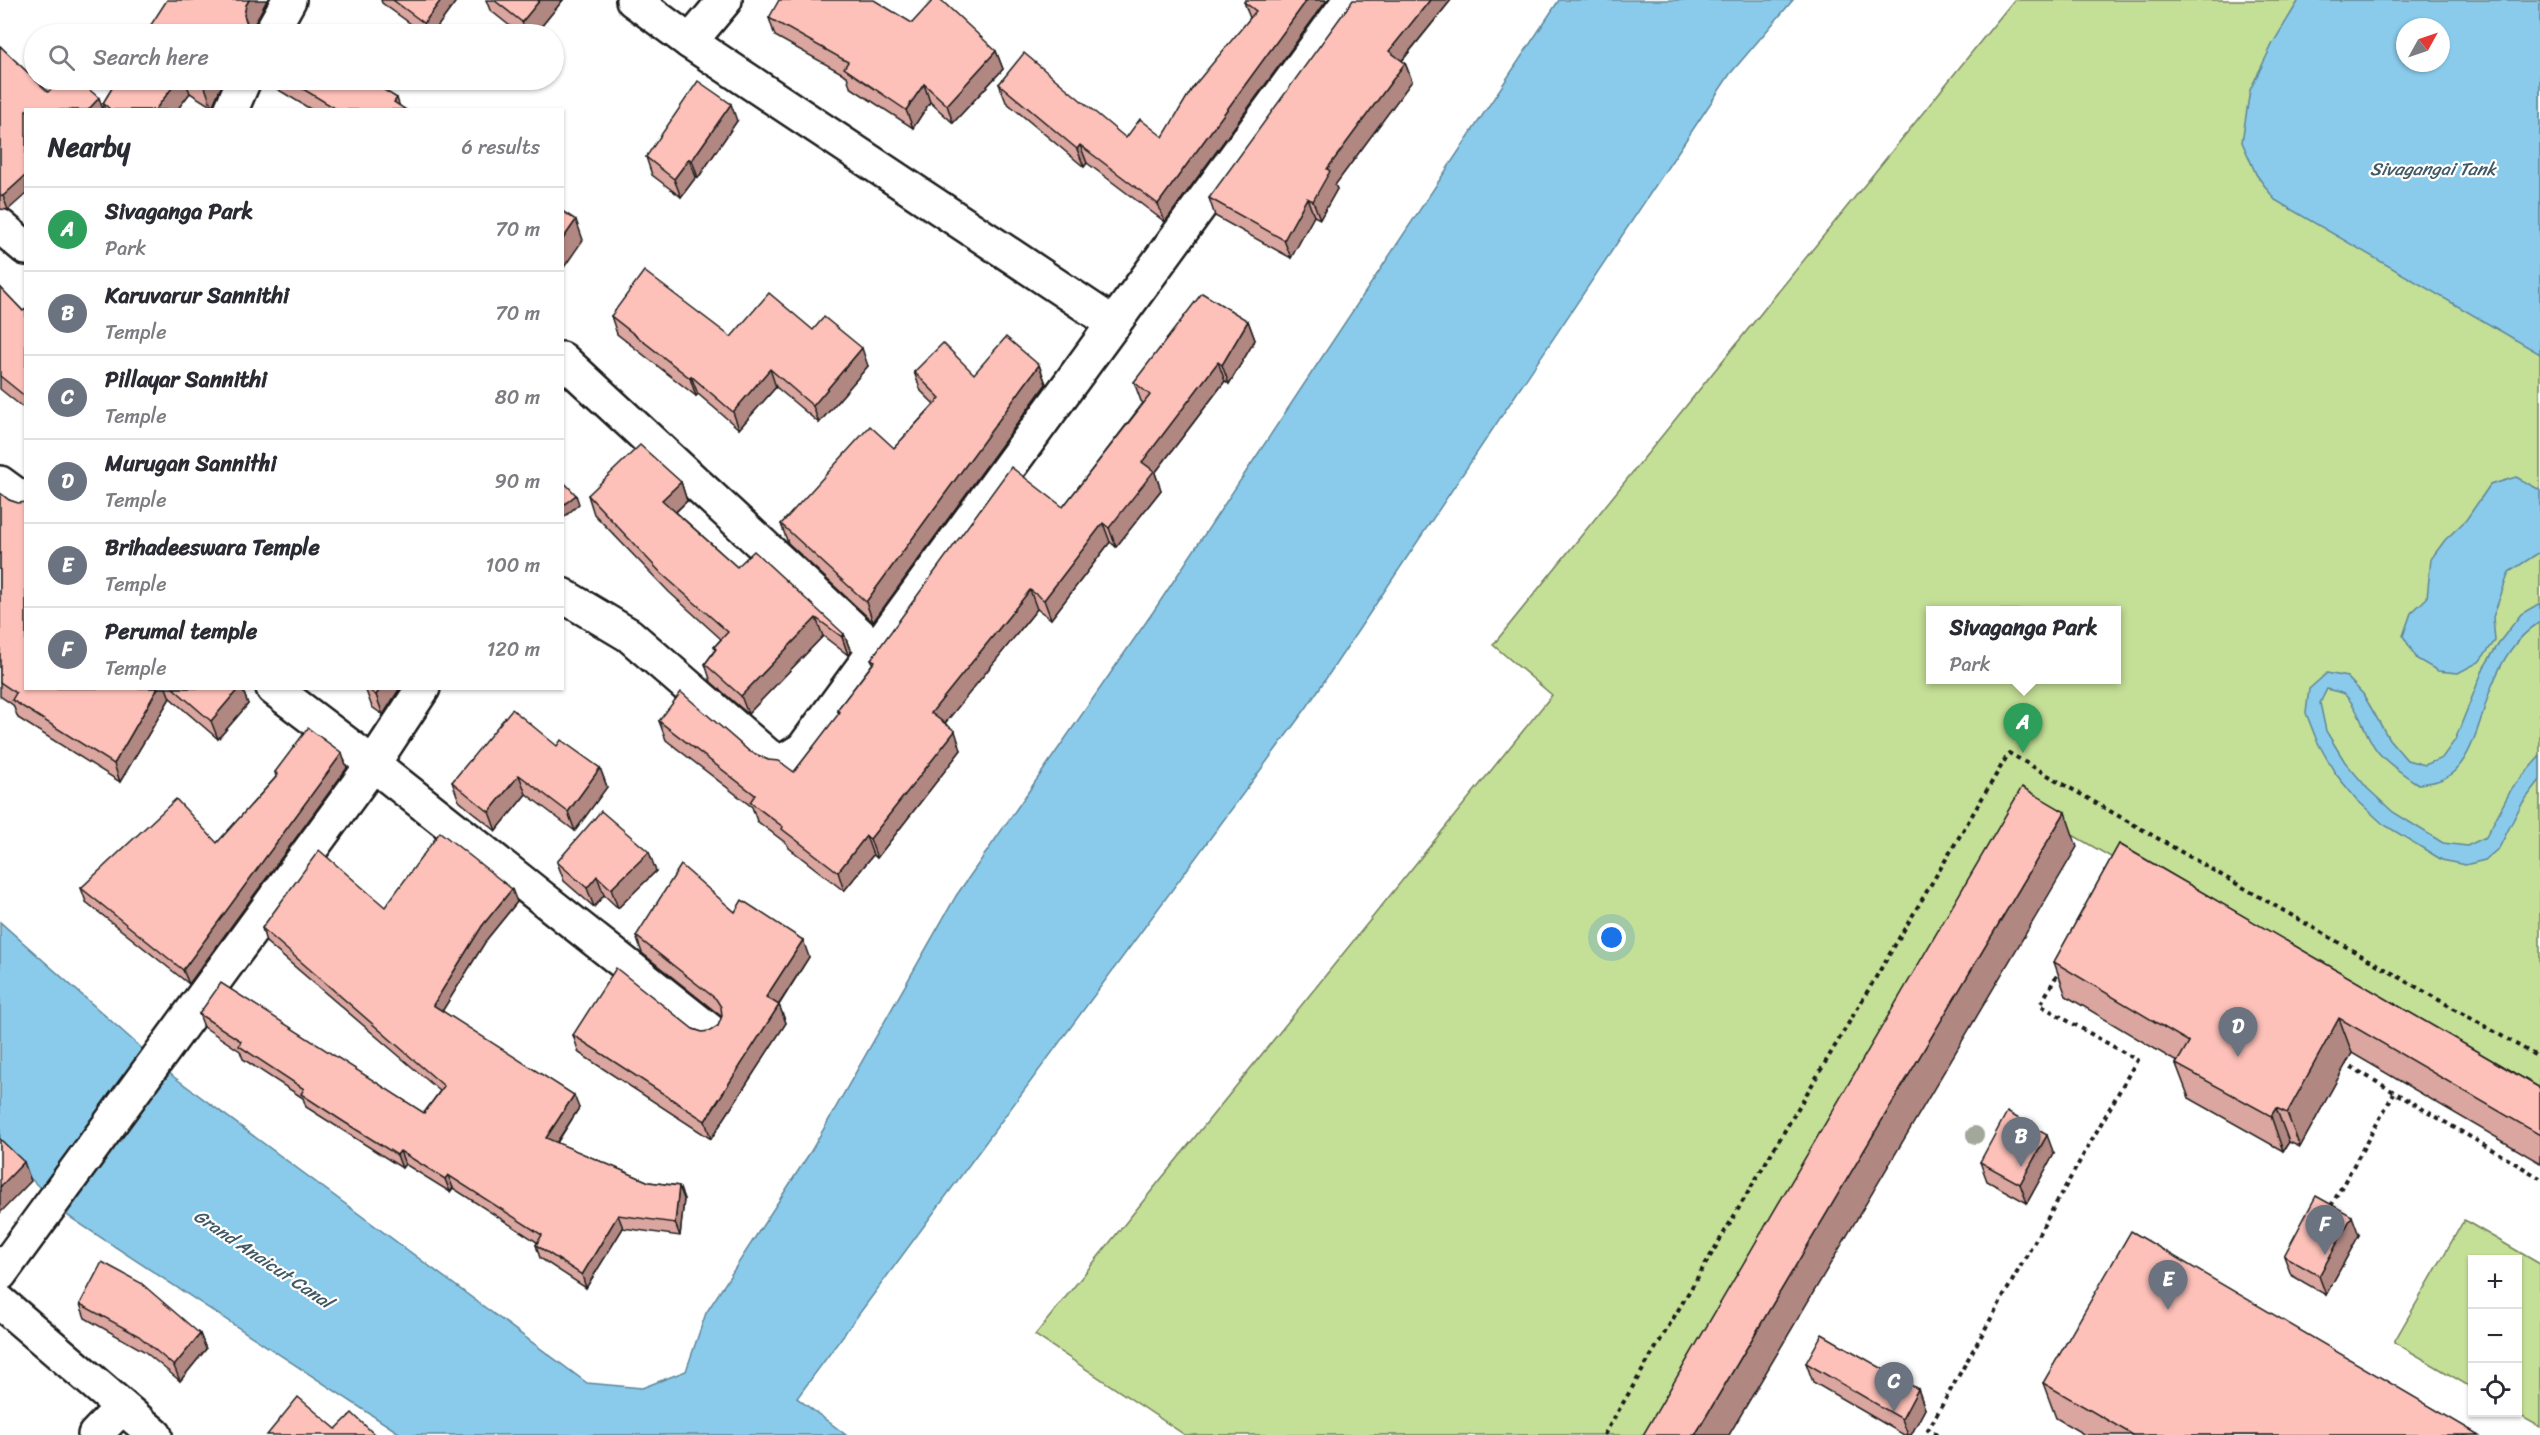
<!DOCTYPE html>
<meta charset="utf-8">
<style>
:root{--surface:#fff;--page:#f7f7f7;--text:#2b2b33;--muted:#7c7c81;--line:#e1e1e2;--accent:#ea580c}
body{margin:0;font-family:Sriracha,sans-serif;background:var(--page);color:var(--text)}
.controls{position:absolute;right:18px;bottom:18px;display:grid;overflow:hidden;border-radius:0px;box-shadow:0 2px 4px #0004}
.controls button{width:54px;height:54px;display:grid;place-items:center;padding:0;border:0;border-bottom:2px solid var(--line);background:var(--surface);color:var(--text);font:30px sans-serif}
.compass{position:absolute;left:2396px;top:18px;width:54px;height:54px;border-radius:50%;background:var(--surface);box-shadow:0 2px 4px #0004;rotate:50deg}
.you{position:absolute;left:1612px;top:938px;width:21px;height:21px;margin:-15px;border:4px solid #fff;border-radius:50%;background:#1a73e8;box-shadow:0 0 0 9px #1a73e833}
.badge{display:grid;place-items:center;width:39px;height:39px;border-radius:50%;background:var(--accent);color:#fff;font-size:20px;font-weight:700}
.pin{position:absolute;translate:-50% -50px;filter:drop-shadow(0 2px 3px #0008)}
.pin::after{content:'';position:absolute;top:32px;width:21px;height:18px;background:inherit;clip-path:polygon(0 0,100% 0,50% 100%)}
.popup{position:absolute;left:1926px;top:606px;width:195px;height:78px;box-sizing:border-box;display:grid;place-content:center;border-radius:0px;background:var(--surface);filter:drop-shadow(0 2px 4px #0005);font-size:20px;white-space:nowrap;color:var(--muted)}
.popup b{font-size:22px;color:var(--text)}
.popup::after{content:'';position:absolute;left:50%;top:100%;margin-left:-12px;border:12px solid transparent;border-top-color:var(--surface)}
.list{margin:0;padding:0;list-style:none}
h2{display:flex;justify-content:space-between;align-items:center;height:78px;margin:0;padding:0 24px;font-size:26px}
h2 small{font-size:20px;font-weight:400;color:var(--muted)}
.list li{display:grid;grid-template-columns:39px 1fr auto;gap:18px;align-items:center;box-sizing:border-box;height:84px;padding:0 24px;border-top:2px solid var(--line)}
.list b{display:block;font-size:22px;white-space:nowrap}
.list p{margin:0;font-size:20px;white-space:nowrap;color:var(--muted)}
.list em{font-size:20px;font-style:normal;color:var(--muted)}
.icon{flex:none;width:33px;height:33px;fill:none;stroke:currentColor;stroke-width:2;stroke-linecap:round;stroke-linejoin:round}
.map{position:relative;flex:none;width:2540px;height:1435px;overflow:hidden}
.search{position:absolute;background:var(--surface);box-shadow:0 2px 4px #0004;left:24px;top:24px;width:540px;height:66px;display:flex;align-items:center;gap:15px;box-sizing:border-box;padding:0 21px;border-radius:33px;color:var(--muted);font-size:22px}
.panel{position:absolute;background:var(--surface);box-shadow:0 2px 4px #0004;left:24px;top:108px;width:540px;height:582px;border-radius:0px}
.map>svg:first-child{display:block}
.green{fill:#c4df96;stroke:#707e59;stroke-width:1.5;fill-rule:evenodd}
.water{fill:#8acbeb;stroke:#5e8598;stroke-width:1.5;fill-rule:evenodd}
.lines{fill:none;stroke-linecap:round;stroke-linejoin:round}
.street-casing{stroke:#1c1c1c;stroke-width:38}
.path{stroke:#1c1c1c;stroke-width:4;stroke-dasharray:4.5 4.5;stroke-linecap:butt}
.street{stroke:#fff;stroke-width:33}
.tree{fill:#a3a89a}
.wall{fill:#daa69f;stroke:#1c1c1c;stroke-width:1.5}
.shaded-wall{fill:#b18782;stroke:#1c1c1c;stroke-width:1.5}
.building{fill:#fdc1b9;stroke:#1c1c1c;stroke-width:1.5}
.labels{text-anchor:middle;dominant-baseline:central;stroke-width:4.5;stroke-linejoin:round;paint-order:stroke}
.water-label{font-size:18px;font-style:italic;fill:#425964;stroke:#fff}
</style>
<div class="map">
<svg width="2540" height="1435" viewBox="0 0 2540 1435">
<rect width="100%" height="100%" fill="#fff"/>
<filter id="ink" filterUnits="userSpaceOnUse"><feTurbulence type="fractalNoise" baseFrequency=".0167" numOctaves="2"/><feDisplacementMap in="SourceGraphic" scale="12" xChannelSelector="R" yChannelSelector="G"/><feConvolveMatrix kernelMatrix="1 2 1 2 8 2 1 2 1" color-interpolation-filters="sRGB"/></filter>
<g filter="url(#ink)">
<g class="green">
<path d="M2014,0H2540V1104L2031,811L1667,1435H1185L1035,1335L1552,695L1493,645ZM2405,27H2441V63H2405ZM1930,610H2116V680H1930Z"/>
<polygon points="2464,1220 2540,1264 2540,1427 2515,1413 2518,1412 2518,1260 2472,1260 2472,1388 2394,1342"/>
</g>
<g class="water">
<polygon points="1559,0 1793,0 1730,74 1307,707 797,1398 846,1435 402,1435 68,1216 0,1148 0,922 174,1077 587,1383 642,1388 686,1371 706,1313 811,1151 956,896 1153,612"/>
<path d="M2299,0H2540V354L2275,200L2256,174L2242,142L2250,90L2273,43ZM2405,27H2441V63H2405Z"/>
<polygon points="2516,477 2540,490 2540,552 2509,572 2493,617 2495,641 2479,662 2458,673 2438,671 2417,659 2403,636 2411,613 2427,598 2431,559 2445,540 2466,520 2490,485"/>
<path d="M2540,603V622C2515,638 2502,660 2491,688C2480,716 2472,772 2437,781C2431,783 2424,783 2418,784C2404,775 2389,765 2378,752C2364,735 2360,709 2345,695C2341,692 2333,691 2327,689L2320,703L2326,731L2345,762L2368,789L2393,812L2443,843L2467,846L2486,837L2512,788L2540,756V780L2521,805L2499,848L2485,860L2465,865L2442,860L2383,824L2357,800L2335,773L2317,741L2306,713L2309,689L2327,673L2347,677L2363,694L2389,739L2407,760L2425,765L2442,758L2455,740L2484,667L2501,640L2521,614Z"/>
</g>
<g class="lines">
<defs>
<g id="street">
<polyline points="633,0 690,42 1114,324"/>
<polyline points="270,34 289,0"/>
<polyline points="690,42 725,0"/>
<polyline points="231,110 244,80"/>
<polyline points="0,226 26,248"/>
<polyline points="562,359 876,650"/>
<polyline points="0,483 26,502"/>
<polyline points="562,595 629,635 768,756 782,762 803,749 1350,0"/>
<polyline points="273,688 373,764 710,1031"/>
<polyline points="0,1274 373,764 423,688"/>
<polyline points="0,1302 155,1435"/>
<polyline points="95,1435 122,1407"/>
</g>
</defs>
<use href="#street" class="street-casing"/>
<g class="path">
<polyline points="2343,1062 2540,1178"/>
<polyline points="2331,1206 2394,1093"/>
<polyline points="1604,1435 2009,753 2540,1058"/>
<polyline points="1937,1435 1928,1430 2137,1060 2040,1005 2060,970"/>
</g>
<use href="#street" class="street"/>
</g>
<circle class="tree" cx="1975" cy="1135" r="9"/>
<g class="wall">
<polygon points="381,0 457,0 432,34 425,34 382,3"/>
<polygon points="486,0 563,0 535,34 520,34 490,10"/>
<polygon points="1246,0 1327,0 1165,222 1087,163 1084,167 1006,102 999,84 1126,138 1163,137 1250,18 1244,2"/>
<polygon points="1451,0 1402,61 1405,63 1412,81 1335,185 1337,189 1320,219 1314,216 1291,258 1215,216 1209,198"/>
<polygon points="769,18 912,23 996,51 1003,69 953,123 930,102 913,128 850,87 847,76 775,36"/>
<polygon points="0,46 48,92 99,98 103,110 26,110 8,210 0,209"/>
<polygon points="117,80 224,80 212,107 190,93 177,110 105,110 103,103"/>
<polygon points="262,80 368,80 400,106 406,110 312,110"/>
<polygon points="737,121 698,178 696,177 681,197 652,175 646,157"/>
<polygon points="0,287 23,311 26,309 26,410 0,389"/>
<polygon points="611,316 731,337 813,330 868,366 819,423 776,387 739,429 698,394 696,396 617,334"/>
<polygon points="1248,321 1255,340 1229,384 1225,381 1155,473 1161,490 1116,547 1110,542 1051,619 1037,609 945,723 961,750 877,858 873,855 844,891 789,848 787,844 757,821 752,807 666,740 659,721 749,751 794,772 839,714 837,710 873,663 871,659 1063,507 1143,403 1141,401 1134,382"/>
<polygon points="1039,365 1046,384 873,622 788,543 781,524 894,448 934,404 921,391 914,372 974,374"/>
<polygon points="681,482 687,501 676,512 737,567 844,634 851,652 848,655 823,636 748,714 711,682 705,664 715,650 714,647 721,639 669,592 594,514 588,495"/>
<polygon points="0,493 9,500 18,503 26,688 242,688 248,704 218,739 170,698 120,782 18,718 13,705 0,696"/>
<polygon points="365,688 400,688 383,715 372,707"/>
<polygon points="557,746 600,768 607,787 575,831 526,794 496,831 459,801 452,782"/>
<polygon points="342,753 347,768 189,984 86,902 81,888 217,843 276,777 275,772"/>
<polygon points="2119,844 2540,1088 2540,1163 2352,1053 2300,1147 2289,1142 2283,1151 2189,1098 2176,1064 2177,1062 2066,996 2054,962"/>
<polygon points="557,862 656,871 618,908 604,895 594,907 564,881"/>
<polygon points="517,902 487,939 442,1011 579,1108 557,1143 649,1182 679,1186 684,1199 680,1236 623,1228 586,1288 540,1258 536,1245 537,1242 453,1188 450,1192 405,1164 402,1168 306,1107 303,1098 243,1059 240,1051 204,1027 199,1014 424,1113 440,1091 266,942 262,928 385,907"/>
<polygon points="735,912 809,957 779,1005 786,1023 711,1139 579,1053 573,1035 693,1029 702,1032 710,1031 718,1026 722,1017 642,953 636,936"/>
<polygon points="2054,1154 2027,1203 1987,1181 1980,1162"/>
<polygon points="2359,1235 2326,1295 2291,1275 2284,1256"/>
<polygon points="80,1304 200,1334 206,1349 180,1381 144,1351 85,1318"/>
<polygon points="1806,1363 1918,1389 1925,1409 1911,1435 1904,1435 1813,1382"/>
<polygon points="2043,1383 2479,1435 2085,1435 2056,1418"/>
</g>
<g class="shaded-wall">
<polygon points="249,0 267,0 254,25 251,34 244,15 246,5"/>
<polygon points="441,0 457,0 432,34 429,34 424,23"/>
<polygon points="540,0 563,0 535,34 526,34 522,22"/>
<polygon points="1307,0 1327,0 1165,222 1158,204"/>
<polygon points="1430,0 1451,0 1395,69 1389,51"/>
<polygon points="996,51 1003,69 953,123 947,105"/>
<polygon points="1405,63 1412,81 1335,185 1337,189 1320,219 1313,201 1327,169"/>
<polygon points="178,80 185,80 190,93 177,110 155,110"/>
<polygon points="208,80 224,80 212,107 205,87"/>
<polygon points="924,84 930,102 913,128 906,110"/>
<polygon points="99,98 103,110 88,110"/>
<polygon points="397,98 401,110 394,102"/>
<polygon points="731,104 737,121 698,178 692,160"/>
<polygon points="1080,145 1087,163 1084,167 1077,149"/>
<polygon points="689,159 696,177 681,197 674,179"/>
<polygon points="26,175 26,194 8,210 3,196"/>
<polygon points="1307,198 1314,216 1291,258 1284,240"/>
<polygon points="576,220 583,240 562,270 562,240"/>
<polygon points="1248,321 1255,340 1229,384 1222,365"/>
<polygon points="862,348 868,366 819,423 813,406"/>
<polygon points="1218,362 1225,381 1155,473 1161,490 1116,547 1109,528 1142,462"/>
<polygon points="1039,365 1046,384 873,622 866,602"/>
<polygon points="770,369 776,387 739,429 733,412"/>
<polygon points="691,376 698,394 696,396 690,378"/>
<polygon points="681,482 687,501 669,518 662,500"/>
<polygon points="576,495 579,504 562,519 562,506"/>
<polygon points="1103,523 1110,542 1051,619 1044,600"/>
<polygon points="1030,590 1037,609 938,732 931,713"/>
<polygon points="816,618 823,636 748,714 741,696"/>
<polygon points="844,634 851,652 848,655 842,637"/>
<polygon points="158,688 166,688 170,698 120,782 114,764"/>
<polygon points="239,688 242,688 248,704 218,739 211,721"/>
<polygon points="381,688 400,688 383,715 376,695"/>
<polygon points="955,731 961,750 877,858 870,839"/>
<polygon points="342,753 347,768 189,984 183,970"/>
<polygon points="600,768 607,787 575,831 568,812"/>
<polygon points="519,775 526,794 496,831 489,812"/>
<polygon points="2065,812 2077,847 1729,1435 1695,1435"/>
<polygon points="866,836 873,855 844,891 838,872"/>
<polygon points="649,852 656,871 618,908 611,889"/>
<polygon points="597,876 604,895 594,907 587,888"/>
<polygon points="512,889 517,902 487,939 438,1018 433,1005 482,926"/>
<polygon points="803,940 809,957 772,1015 766,997"/>
<polygon points="779,1005 786,1023 711,1139 705,1121"/>
<polygon points="2339,1018 2352,1053 2300,1147 2287,1113"/>
<polygon points="574,1095 579,1108 551,1151 546,1138"/>
<polygon points="2276,1108 2289,1142 2283,1151 2271,1116"/>
<polygon points="2047,1135 2054,1154 2027,1203 2020,1184"/>
<polygon points="400,1151 405,1164 402,1168 397,1155"/>
<polygon points="24,1162 31,1181 0,1213 0,1187"/>
<polygon points="448,1175 453,1188 450,1192 445,1179"/>
<polygon points="679,1186 684,1199 680,1236 675,1223"/>
<polygon points="618,1215 623,1228 586,1288 582,1275"/>
<polygon points="2352,1216 2359,1235 2326,1295 2319,1276"/>
<polygon points="200,1334 206,1349 180,1381 174,1366"/>
<polygon points="1918,1389 1925,1409 1911,1435 1908,1435 1902,1419"/>
</g>
<g class="building">
<polygon points="167,0 249,0 246,5 244,15 247,24 253,30 262,33 272,31 277,25 293,34 145,34"/>
<polygon points="393,0 441,0 424,23"/>
<polygon points="494,0 540,0 522,22"/>
<polygon points="779,0 874,0 912,23 933,0 941,0 996,51 947,105 924,84 906,110 844,68 848,62 769,18"/>
<polygon points="1246,0 1307,0 1158,204 1080,145 1077,149 999,84 1024,53 1126,138 1140,119 1163,137 1193,87 1256,11 1244,2"/>
<polygon points="1353,0 1430,0 1389,51 1405,63 1327,169 1330,171 1313,201 1307,198 1284,240 1209,198"/>
<polygon points="0,46 48,92 60,80 78,80 99,98 88,110 26,110 26,175 3,196 0,195"/>
<polygon points="117,80 178,80 155,110 111,110 103,103"/>
<polygon points="192,80 208,80 205,87"/>
<polygon points="288,80 368,80 397,98 394,102 406,110 338,110"/>
<polygon points="698,81 731,104 692,160 689,159 674,179 646,157"/>
<polygon points="562,211 576,220 562,240"/>
<polygon points="644,271 731,337 769,293 813,330 824,317 862,348 813,406 770,369 733,412 691,376 690,378 611,316"/>
<polygon points="0,287 23,311 26,309 26,397 0,376"/>
<polygon points="1202,293 1248,321 1222,365 1218,362 1142,462 1154,471 1109,528 1103,523 1044,600 1030,590 931,713 955,731 870,839 866,836 838,872 782,829 783,827 750,802 755,795 659,721 681,692 749,751 768,760 779,761 794,772 840,712 837,710 875,661 871,659 1011,467 1063,507 1150,395 1134,382"/>
<polygon points="1006,337 1039,365 866,602 781,524 870,426 894,448 940,398 914,372 943,343 974,374"/>
<polygon points="640,445 681,482 662,500 737,567 754,551 844,634 842,637 816,618 741,696 705,664 716,649 714,647 728,632 662,574 588,495"/>
<polygon points="562,480 576,495 562,506"/>
<polygon points="0,493 9,500 18,503 26,502 26,688 158,688 114,764 12,700 16,693 0,682"/>
<polygon points="173,688 239,688 211,721"/>
<polygon points="366,688 381,688 376,695"/>
<polygon points="512,709 557,746 561,740 600,768 568,812 519,775 489,812 452,782"/>
<polygon points="308,728 342,753 183,970 81,888 176,799 217,843 278,775 275,772"/>
<polygon points="2022,787 2065,812 1695,1435 1643,1435"/>
<polygon points="601,811 649,852 611,889 597,876 587,888 557,862"/>
<polygon points="440,832 512,889 482,926 433,1005 574,1095 546,1138 649,1182 679,1186 675,1223 618,1215 582,1275 536,1245 542,1235 448,1175 445,1179 400,1151 397,1155 344,1122 301,1094 304,1089 239,1046 241,1041 199,1014 221,983 424,1113 444,1086 262,928 319,850 385,907"/>
<polygon points="2119,844 2540,1088 2540,1135 2339,1018 2287,1113 2276,1108 2271,1116 2176,1064 2189,1042 2054,962"/>
<polygon points="681,865 735,912 742,900 803,940 766,997 779,1005 705,1121 573,1035 616,968 693,1029 702,1032 710,1031 718,1026 722,1016 721,1007 716,999 636,936"/>
<polygon points="2007,1112 2047,1135 2020,1184 1980,1162"/>
<polygon points="0,1139 24,1162 0,1187"/>
<polygon points="2316,1196 2352,1216 2319,1276 2284,1256"/>
<polygon points="2131,1231 2479,1435 2133,1435 2043,1383"/>
<polygon points="102,1262 141,1283 200,1334 174,1366 139,1336 80,1304"/>
<polygon points="1822,1334 1918,1389 1902,1419 1806,1363"/>
<polygon points="298,1397 336,1429 352,1413 375,1435 267,1435"/>
</g>
</g>
<g class="labels">
<g class="water-label">
<text x="2433" y="169">Sivagangai Tank</text>
<text transform="translate(263 1259) rotate(34)">Grand Anaicut Canal</text>
</g>
</g>
</svg>
<div class="controls">
<button>+</button>
<button>−</button>
<button><svg class="icon" aria-label="locate" viewBox="0 0 24 24"><circle cx="12" cy="12" r="6"/><path d="M12 2v4M12 18v4M2 12h4M18 12h4"/></svg></button>
</div>
<svg class="compass" viewBox="-18 -18 36 36"><path d="M0-13l5 13h-10z" fill="#e53935"/><path d="M0 13l5-13h-10z" fill="#7c7c81"/></svg>
<div class="you"></div>
<div class="pin badge" style="left:2023px;top:753px;background:#2e9e5b">A</div>
<div class="popup"><b>Sivaganga Park</b>Park</div>
<div class="pin badge" style="left:2021px;top:1167px;background:#6b7280">B</div>
<div class="pin badge" style="left:1894px;top:1412px;background:#6b7280">C</div>
<div class="pin badge" style="left:2238px;top:1057px;background:#6b7280">D</div>
<div class="pin badge" style="left:2168px;top:1310px;background:#6b7280">E</div>
<div class="pin badge" style="left:2325px;top:1255px;background:#6b7280">F</div>
<div class="search"><svg class="icon" aria-label="search" viewBox="0 0 24 24"><circle cx="10" cy="10" r="6"/><path d="M15 15l6 6"/></svg>Search here</div>
<section class="panel">
<h2>Nearby<small>6 results</small></h2>
<ul class="list">
<li><span class="badge" style="background:#2e9e5b">A</span><div><b>Sivaganga Park</b><p>Park</p></div><em>70 m</em></li>
<li><span class="badge" style="background:#6b7280">B</span><div><b>Karuvarur Sannithi</b><p>Temple</p></div><em>70 m</em></li>
<li><span class="badge" style="background:#6b7280">C</span><div><b>Pillayar Sannithi</b><p>Temple</p></div><em>80 m</em></li>
<li><span class="badge" style="background:#6b7280">D</span><div><b>Murugan Sannithi</b><p>Temple</p></div><em>90 m</em></li>
<li><span class="badge" style="background:#6b7280">E</span><div><b>Brihadeeswara Temple</b><p>Temple</p></div><em>100 m</em></li>
<li><span class="badge" style="background:#6b7280">F</span><div><b>Perumal temple</b><p>Temple</p></div><em>120 m</em></li>
</ul>
</section>
</div>
